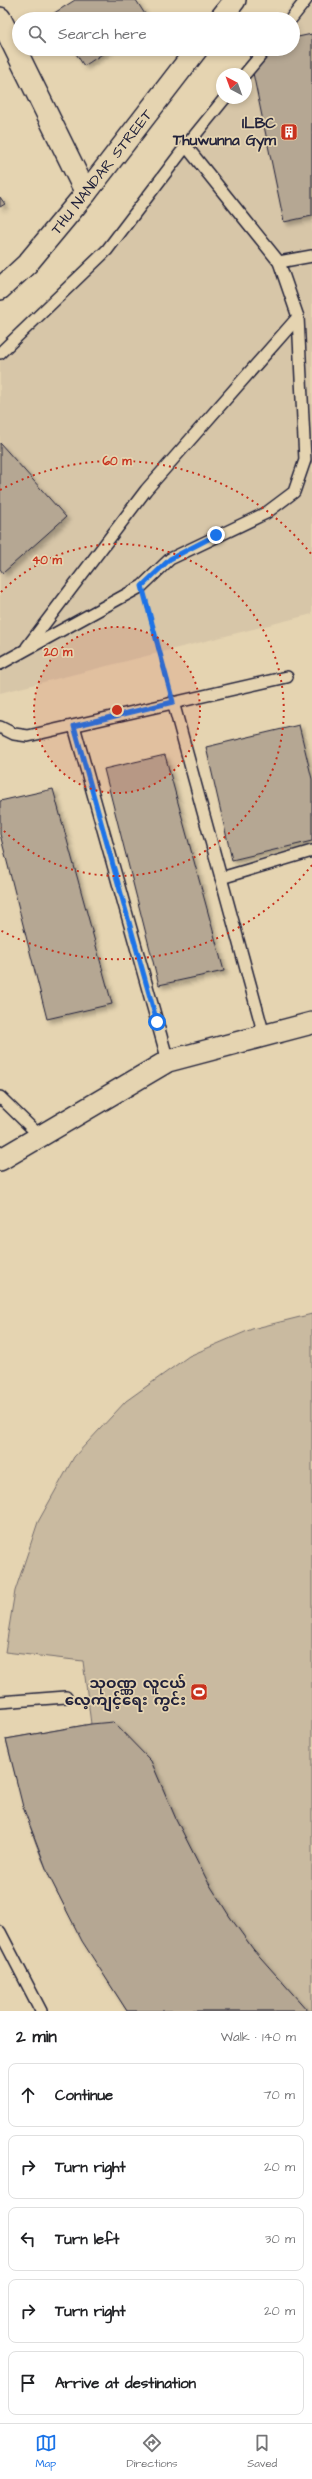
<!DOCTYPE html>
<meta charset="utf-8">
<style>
:root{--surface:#fff;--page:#f6f6f6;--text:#202124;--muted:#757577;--line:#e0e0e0;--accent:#1a73e8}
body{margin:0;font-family:"Architects Daughter","Noto Sans Myanmar",sans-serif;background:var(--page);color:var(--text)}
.compass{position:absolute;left:216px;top:68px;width:36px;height:36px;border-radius:50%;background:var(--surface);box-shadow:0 2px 6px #0003;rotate:319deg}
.stop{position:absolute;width:12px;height:12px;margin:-9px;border:3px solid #1a73e8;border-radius:50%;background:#fff}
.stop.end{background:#1a73e8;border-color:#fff;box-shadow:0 1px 4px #0008}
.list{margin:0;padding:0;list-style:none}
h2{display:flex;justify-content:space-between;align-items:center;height:52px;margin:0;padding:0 16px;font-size:17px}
h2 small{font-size:13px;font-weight:400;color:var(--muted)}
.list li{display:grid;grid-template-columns:26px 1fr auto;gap:12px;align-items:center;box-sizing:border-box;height:64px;margin:0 8px 8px;padding:0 8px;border:1px solid var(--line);border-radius:8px}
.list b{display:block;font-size:15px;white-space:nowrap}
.list em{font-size:13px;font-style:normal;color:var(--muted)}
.icon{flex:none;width:22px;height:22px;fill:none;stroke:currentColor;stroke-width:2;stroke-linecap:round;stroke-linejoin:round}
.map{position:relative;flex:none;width:312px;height:2011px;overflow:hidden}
.search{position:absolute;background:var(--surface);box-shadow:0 2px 6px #0003;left:12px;right:12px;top:12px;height:44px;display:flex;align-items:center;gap:10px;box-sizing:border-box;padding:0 14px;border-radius:22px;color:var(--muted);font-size:15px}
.sheet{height:412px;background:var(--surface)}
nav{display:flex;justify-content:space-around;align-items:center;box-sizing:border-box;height:56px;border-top:1px solid var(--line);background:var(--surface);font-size:11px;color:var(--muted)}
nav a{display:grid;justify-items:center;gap:2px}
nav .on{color:var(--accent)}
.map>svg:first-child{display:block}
.built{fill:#d7c6a8}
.green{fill:#c9baa0;stroke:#766e6e}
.building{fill:#b5a793;stroke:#22223b;filter:url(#shadow)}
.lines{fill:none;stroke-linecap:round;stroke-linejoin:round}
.service-casing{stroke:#22223b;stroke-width:14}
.minor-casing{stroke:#22223b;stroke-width:24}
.path{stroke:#22223b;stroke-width:2.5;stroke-dasharray:4 3;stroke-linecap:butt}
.service{stroke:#e5d4b1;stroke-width:11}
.minor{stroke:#e5d4b1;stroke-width:21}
.route{stroke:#1a73e8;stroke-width:5}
.ring{fill:none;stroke:#c8321e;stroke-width:2;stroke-dasharray:2 4}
.labels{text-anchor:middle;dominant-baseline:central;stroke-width:3.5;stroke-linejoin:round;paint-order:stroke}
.poi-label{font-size:15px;font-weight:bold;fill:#22223b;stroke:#e5d4b1;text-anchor:end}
.street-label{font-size:15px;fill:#22223b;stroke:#e5d4b1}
.centre{fill:#c8321e;stroke:#e5d4b1;stroke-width:2}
.ring-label{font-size:12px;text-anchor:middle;font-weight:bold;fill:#c8321e;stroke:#e5d4b1;stroke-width:3.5;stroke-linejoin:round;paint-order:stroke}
</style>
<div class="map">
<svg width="312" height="2011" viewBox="0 0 312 2011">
<defs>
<filter id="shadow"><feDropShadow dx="3.5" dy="3.5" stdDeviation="2" flood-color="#0004"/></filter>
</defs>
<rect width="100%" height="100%" fill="#e5d4b1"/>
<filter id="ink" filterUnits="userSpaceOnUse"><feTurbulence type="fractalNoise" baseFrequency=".025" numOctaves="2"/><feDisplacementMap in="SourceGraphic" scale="8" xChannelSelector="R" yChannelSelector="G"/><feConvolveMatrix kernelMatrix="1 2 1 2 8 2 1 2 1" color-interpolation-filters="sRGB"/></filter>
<g filter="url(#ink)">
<polygon class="built" points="295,0 312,0 312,614 0,693 0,347 66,289 222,92 222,98 246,98 246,74 236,74 256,49 293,49 293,19 280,19"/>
<path class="green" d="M312,1314V2011H127C99,1967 72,1924 50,1877C29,1833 18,1785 6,1739L91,1724L83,1661L5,1652L15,1591L38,1522L74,1457L126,1401L189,1356L252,1329Z"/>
<g class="building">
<polygon points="75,0 136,0 148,19 53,19 51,15"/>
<polygon points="312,34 312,216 284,222 248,49 293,49 293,38"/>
<polygon points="73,49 110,49 84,66"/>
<polygon points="0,197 5,204 0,207"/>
<polygon points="0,443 66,517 3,573 0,569"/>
<polygon points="299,725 312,779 312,841 232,860 206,747"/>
<polygon points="165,755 224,971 159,985 104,769"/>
<polygon points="53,789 112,1004 47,1019 0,834 0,801"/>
<polygon points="113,1722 151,1761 176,1819 208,1882 230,1917 253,1949 308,2011 127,2011 82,1941 49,1876 23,1807 6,1739 91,1724"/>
</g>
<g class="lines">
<defs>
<g id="service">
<polyline points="291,19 306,0"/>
<polyline points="245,74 266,49"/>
<polyline points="279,262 312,256"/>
<polyline points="0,353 107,250 186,146 225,98"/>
<polyline points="27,647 146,490 298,317"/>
<polyline points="0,664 142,586 170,559 266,513 294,492 305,460 298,317 279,262 186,146"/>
<polyline points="173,702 264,1035"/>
<polyline points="74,726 168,1061"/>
<polyline points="0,727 14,734 28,736 287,677"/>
<polyline points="221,878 312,851"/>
<polyline points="0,1097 40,1136"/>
<polyline points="0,1702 66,1697"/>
<polyline points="0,1932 41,2011"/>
</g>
<g id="minor">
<polyline points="0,18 86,193"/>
<polyline points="220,19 235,0"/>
<polyline points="0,289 27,264 86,193 197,49"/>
<polyline points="0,1160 168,1061 312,1023"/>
</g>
</defs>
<use href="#service" class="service-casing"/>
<use href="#minor" class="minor-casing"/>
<polyline class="path" points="147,605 168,684"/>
<use href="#service" class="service"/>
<use href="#minor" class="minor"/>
</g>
</g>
<g class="lines" filter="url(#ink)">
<polyline class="route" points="157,1022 74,726 173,702 142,586 170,559 216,535"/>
</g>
<circle cx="117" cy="710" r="83" fill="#c8321e" fill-opacity=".12"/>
<g class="ring">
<circle cx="117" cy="710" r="83"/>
<path d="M1 592A166 166 0 1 1 1 828"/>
<path d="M312 865A249 249 0 0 1 0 930M0 490A249 249 0 0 1 312 555"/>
</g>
<defs>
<symbol id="building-square" viewBox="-11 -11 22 22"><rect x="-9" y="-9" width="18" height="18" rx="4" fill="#c8321e" stroke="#e5d4b1"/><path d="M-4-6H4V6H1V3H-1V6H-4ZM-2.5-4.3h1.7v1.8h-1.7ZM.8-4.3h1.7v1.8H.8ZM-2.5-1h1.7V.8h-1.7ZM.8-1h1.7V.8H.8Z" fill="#fff"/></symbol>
<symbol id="stadium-square" viewBox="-11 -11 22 22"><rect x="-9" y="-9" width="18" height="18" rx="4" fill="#c8321e" stroke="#e5d4b1"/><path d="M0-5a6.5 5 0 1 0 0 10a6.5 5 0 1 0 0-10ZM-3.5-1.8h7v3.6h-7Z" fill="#fff"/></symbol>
</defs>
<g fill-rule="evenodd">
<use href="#building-square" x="279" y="122" width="20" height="20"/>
<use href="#stadium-square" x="189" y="1682" width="20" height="20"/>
</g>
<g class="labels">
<g class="poi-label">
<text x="276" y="123">ILBC<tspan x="276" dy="17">Thuwunna Gym</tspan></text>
<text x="186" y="1683">သုဝဏ္ဏ လူငယ်<tspan x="186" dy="17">လေ့ကျင့်ရေး ကွင်း</tspan></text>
</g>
<g class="street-label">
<text transform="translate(102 172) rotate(-52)">THU NANDAR STREET</text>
</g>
</g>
<circle cx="117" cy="710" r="6" class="centre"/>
<g class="ring-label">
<text x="117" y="465">60 m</text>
<text x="47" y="564">40 m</text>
<text x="58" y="656">20 m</text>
</g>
</svg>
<svg class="compass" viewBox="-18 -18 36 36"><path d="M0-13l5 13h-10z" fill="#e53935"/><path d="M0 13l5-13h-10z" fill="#757577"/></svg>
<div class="stop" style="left:157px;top:1022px"></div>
<div class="stop end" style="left:216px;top:535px"></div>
<div class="search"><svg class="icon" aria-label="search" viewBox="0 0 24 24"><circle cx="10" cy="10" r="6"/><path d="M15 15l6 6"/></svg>Search here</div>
</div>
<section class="sheet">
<h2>2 min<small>Walk · 140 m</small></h2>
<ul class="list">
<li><svg class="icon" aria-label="ahead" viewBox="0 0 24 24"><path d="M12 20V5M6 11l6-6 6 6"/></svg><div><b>Continue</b></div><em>70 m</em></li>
<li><svg class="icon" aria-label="right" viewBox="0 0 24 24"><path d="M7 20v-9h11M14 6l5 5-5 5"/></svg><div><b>Turn right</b></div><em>20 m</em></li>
<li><svg class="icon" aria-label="left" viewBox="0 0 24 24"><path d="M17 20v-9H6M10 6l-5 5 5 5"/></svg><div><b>Turn left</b></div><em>30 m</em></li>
<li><svg class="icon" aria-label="right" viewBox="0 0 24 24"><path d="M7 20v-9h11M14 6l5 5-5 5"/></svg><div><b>Turn right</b></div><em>20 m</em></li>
<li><svg class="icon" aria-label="arrive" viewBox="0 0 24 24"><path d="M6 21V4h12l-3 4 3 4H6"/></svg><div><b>Arrive at destination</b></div></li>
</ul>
</section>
<nav>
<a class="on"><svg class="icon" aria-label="map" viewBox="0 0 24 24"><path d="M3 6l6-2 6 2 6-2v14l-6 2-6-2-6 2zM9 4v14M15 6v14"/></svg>Map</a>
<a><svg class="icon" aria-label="directions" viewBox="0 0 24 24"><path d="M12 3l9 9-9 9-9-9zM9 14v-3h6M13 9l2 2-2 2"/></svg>Directions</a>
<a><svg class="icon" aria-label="saved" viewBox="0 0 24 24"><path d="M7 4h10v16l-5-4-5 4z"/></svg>Saved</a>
</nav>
